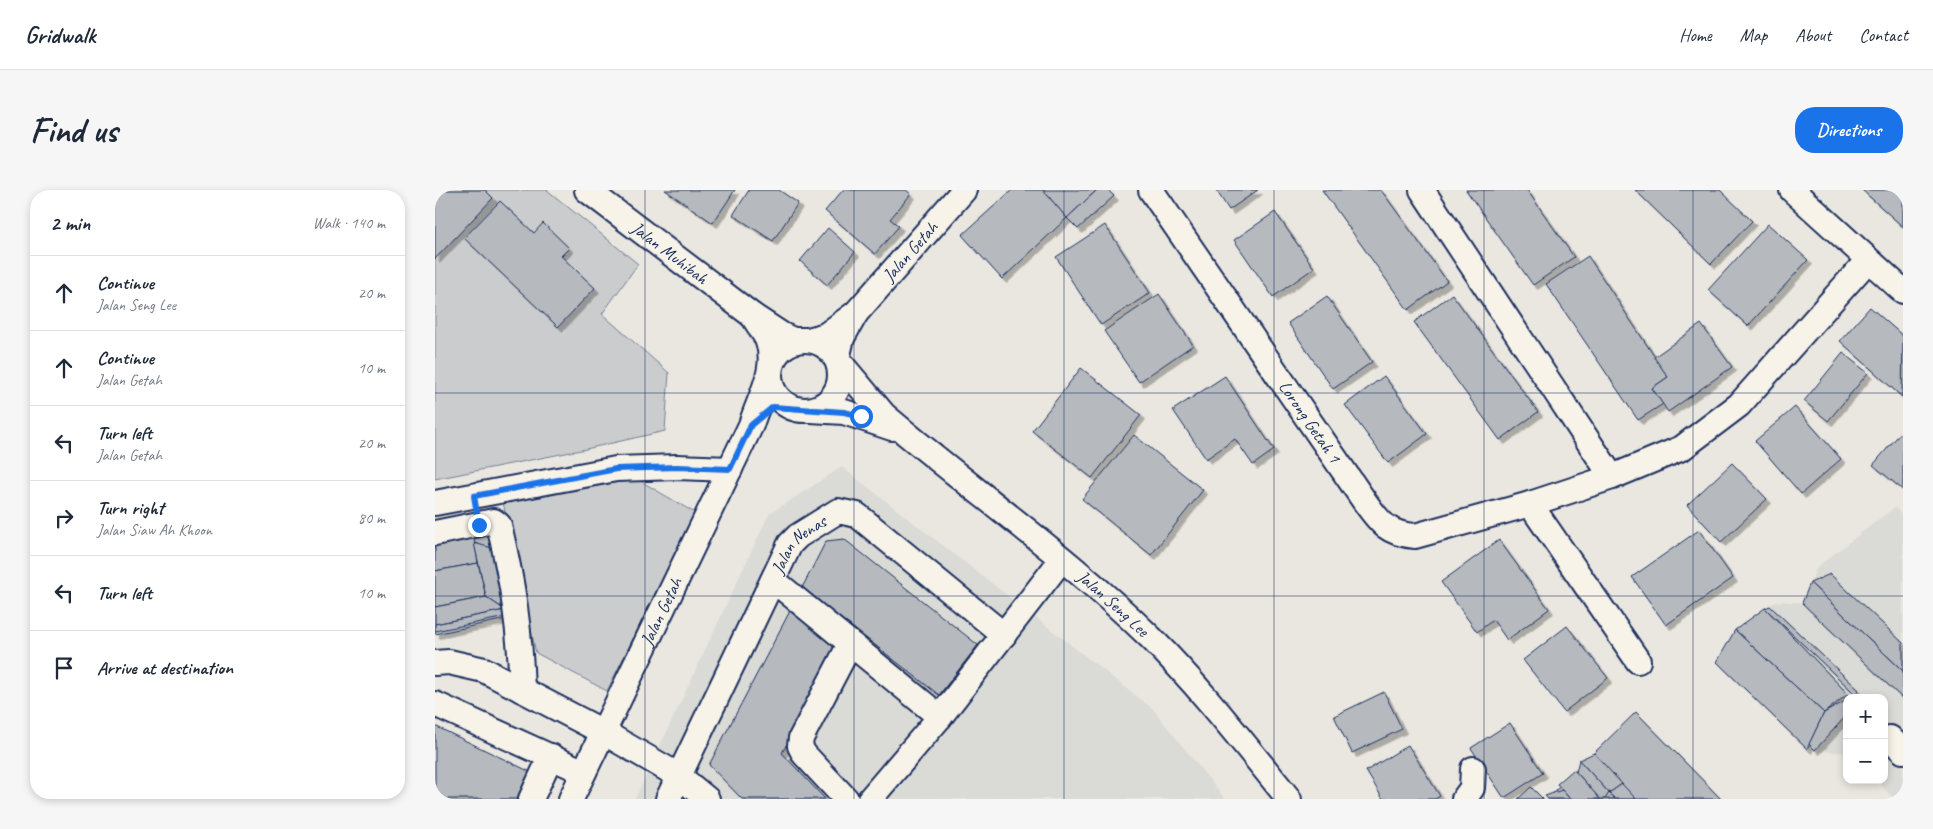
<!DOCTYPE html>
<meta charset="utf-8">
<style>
:root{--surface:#fff;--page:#f6f6f7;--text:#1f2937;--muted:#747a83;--line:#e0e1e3;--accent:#1a73e8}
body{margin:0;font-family:Caveat,sans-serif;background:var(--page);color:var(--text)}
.controls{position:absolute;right:15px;bottom:15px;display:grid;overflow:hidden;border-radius:10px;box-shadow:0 2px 8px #0003}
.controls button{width:45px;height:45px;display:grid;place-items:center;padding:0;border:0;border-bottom:1px solid var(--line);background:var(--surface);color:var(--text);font:25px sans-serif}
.stop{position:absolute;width:15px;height:15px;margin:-11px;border:4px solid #1a73e8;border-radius:50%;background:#fff}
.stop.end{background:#1a73e8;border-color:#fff;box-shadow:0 1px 5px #0008}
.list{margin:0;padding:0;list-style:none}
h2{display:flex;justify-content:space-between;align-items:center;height:65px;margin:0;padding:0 20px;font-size:21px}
h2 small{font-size:16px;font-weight:400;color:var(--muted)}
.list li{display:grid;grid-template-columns:32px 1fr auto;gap:15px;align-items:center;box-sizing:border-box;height:75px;padding:0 20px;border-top:1px solid var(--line)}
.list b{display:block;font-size:19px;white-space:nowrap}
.list p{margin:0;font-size:16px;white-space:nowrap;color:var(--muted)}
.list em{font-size:16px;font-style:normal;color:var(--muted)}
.icon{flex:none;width:28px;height:28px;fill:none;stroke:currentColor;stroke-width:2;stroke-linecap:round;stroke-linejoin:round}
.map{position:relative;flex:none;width:1468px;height:609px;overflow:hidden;border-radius:20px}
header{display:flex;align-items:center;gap:30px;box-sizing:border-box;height:70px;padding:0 25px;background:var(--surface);border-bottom:1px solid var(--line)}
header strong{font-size:24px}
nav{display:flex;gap:28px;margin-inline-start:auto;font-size:18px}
.intro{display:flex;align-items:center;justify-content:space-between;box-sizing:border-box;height:120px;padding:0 30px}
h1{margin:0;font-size:35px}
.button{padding:12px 22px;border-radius:20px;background:var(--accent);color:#fff;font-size:18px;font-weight:700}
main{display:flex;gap:30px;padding:0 30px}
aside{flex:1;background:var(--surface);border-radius:20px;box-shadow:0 2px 8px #0003}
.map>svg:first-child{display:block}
.built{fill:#dadad6}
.green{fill:#cbcccd;stroke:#737e96}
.building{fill:#b6babf;stroke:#1b2f5e;filter:url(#shadow)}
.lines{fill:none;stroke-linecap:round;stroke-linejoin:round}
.minor-casing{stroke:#1b2f5e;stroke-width:28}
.minor{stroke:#f7f3e8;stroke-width:24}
.route{stroke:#1a73e8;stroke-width:6}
.grid{fill:none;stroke:#1b2f5e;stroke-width:1;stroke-opacity:0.55}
.labels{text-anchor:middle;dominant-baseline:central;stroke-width:4;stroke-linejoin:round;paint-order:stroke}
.street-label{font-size:18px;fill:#1b2f5e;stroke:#f7f3e8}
</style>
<header>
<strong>Gridwalk</strong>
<nav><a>Home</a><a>Map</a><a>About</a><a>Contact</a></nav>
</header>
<div class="intro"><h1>Find us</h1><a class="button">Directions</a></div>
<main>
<aside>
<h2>2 min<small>Walk · 140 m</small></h2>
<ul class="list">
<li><svg class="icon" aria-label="ahead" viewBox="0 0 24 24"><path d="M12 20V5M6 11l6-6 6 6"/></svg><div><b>Continue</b><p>Jalan Seng Lee</p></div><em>20 m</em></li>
<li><svg class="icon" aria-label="ahead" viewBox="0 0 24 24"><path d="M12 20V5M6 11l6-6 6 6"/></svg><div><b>Continue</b><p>Jalan Getah</p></div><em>10 m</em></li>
<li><svg class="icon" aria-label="left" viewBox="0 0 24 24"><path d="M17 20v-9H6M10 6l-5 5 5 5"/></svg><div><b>Turn left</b><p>Jalan Getah</p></div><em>20 m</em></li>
<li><svg class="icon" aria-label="right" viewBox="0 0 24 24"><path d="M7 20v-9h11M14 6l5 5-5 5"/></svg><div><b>Turn right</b><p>Jalan Siaw Ah Khoon</p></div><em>80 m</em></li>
<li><svg class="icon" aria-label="left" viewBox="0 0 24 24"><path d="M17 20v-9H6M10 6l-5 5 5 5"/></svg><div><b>Turn left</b></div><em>10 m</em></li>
<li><svg class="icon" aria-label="arrive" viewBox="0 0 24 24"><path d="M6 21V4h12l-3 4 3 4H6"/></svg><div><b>Arrive at destination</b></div></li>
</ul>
</aside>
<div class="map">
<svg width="1468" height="609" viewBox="0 0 1468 609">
<defs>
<filter id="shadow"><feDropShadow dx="4.5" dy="4.5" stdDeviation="0" flood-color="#0004"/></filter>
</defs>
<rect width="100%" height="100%" fill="#eae7e0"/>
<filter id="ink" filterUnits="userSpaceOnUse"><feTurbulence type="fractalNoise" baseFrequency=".02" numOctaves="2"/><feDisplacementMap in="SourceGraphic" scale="10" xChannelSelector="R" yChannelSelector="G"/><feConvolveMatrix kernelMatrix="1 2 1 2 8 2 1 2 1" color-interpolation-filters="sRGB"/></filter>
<g filter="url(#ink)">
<g class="built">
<polygon points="407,277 717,518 790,609 200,609 334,324"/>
<polygon points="1460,317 1468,327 1468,609 1459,609 1441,590 1449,590 1449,508 1412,508 1412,563 1382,561 1285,468 1300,440 1341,411 1367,413 1382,377"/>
</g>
<g class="green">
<polygon points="0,0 112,0 203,74 167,124 234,183 230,241 151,259 0,289"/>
<polygon points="202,289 260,323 172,501 101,463 68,312"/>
</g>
<g class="building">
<polygon points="4,0 50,0 58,8 0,69 0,10 7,3"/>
<polygon points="230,0 300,0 278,33"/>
<polygon points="314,0 344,0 363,13 338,51 298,25"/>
<polygon points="408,0 471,0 476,4 455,29 464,36 440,64 390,21"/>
<polygon points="577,0 608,0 632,28 567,89 527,45"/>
<polygon points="608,0 662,0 632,28"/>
<polygon points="662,0 673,0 679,6 643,39 632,28"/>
<polygon points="781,0 823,0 794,20"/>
<polygon points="887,0 946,0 1012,91 973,120"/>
<polygon points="1031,0 1092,0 1139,67 1098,95"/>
<polygon points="1200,0 1285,0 1317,31 1276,74"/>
<polygon points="1427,0 1468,0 1468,36 1467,36"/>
<polygon points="65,11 99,43 108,33 134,58 126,66 160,98 123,137 29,48"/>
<polygon points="840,22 879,78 838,107 799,50"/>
<polygon points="1333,34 1373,70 1313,136 1273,100"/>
<polygon points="670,35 715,103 666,135 621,67"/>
<polygon points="393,38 420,62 392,95 365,71"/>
<polygon points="1153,66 1233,187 1217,198 1228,214 1203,230 1111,94"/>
<polygon points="724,104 758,155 704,192 669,141"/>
<polygon points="1017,104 1103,222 1065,250 979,132"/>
<polygon points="892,106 937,172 898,199 853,133"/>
<polygon points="1435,117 1468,146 1467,207 1405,151"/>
<polygon points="1266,134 1297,177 1233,222 1217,198 1233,187 1219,167"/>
<polygon points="1408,163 1433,183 1393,231 1369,211"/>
<polygon points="646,178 706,225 657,288 597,241"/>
<polygon points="790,186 839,260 818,275 800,249 771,269 738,220"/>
<polygon points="949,186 992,244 953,273 910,215"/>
<polygon points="1360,217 1406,269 1366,304 1320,251"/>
<polygon points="1468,240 1468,300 1438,275"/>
<polygon points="699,245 768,300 716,365 647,309"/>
<polygon points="1297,273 1332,309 1286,352 1252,315"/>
<polygon points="62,339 76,428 0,444 0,351"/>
<polygon points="1264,340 1298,388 1231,435 1197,387"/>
<polygon points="39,348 43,373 0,381 0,355"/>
<polygon points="409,349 543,455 504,505 367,398 391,351"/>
<polygon points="1064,350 1114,419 1072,450 1058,430 1042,442 1006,392"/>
<polygon points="39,353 64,360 70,420 51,407"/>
<polygon points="43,373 51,407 0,417 0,381"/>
<polygon points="1395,384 1468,453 1468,481 1375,393"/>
<polygon points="1375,393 1468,481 1468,509 1367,413"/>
<polygon points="51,407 70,420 0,434 0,417"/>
<polygon points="1335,416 1424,500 1420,504 1330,418"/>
<polygon points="1330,418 1413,504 1389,523 1300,440"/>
<polygon points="70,420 71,427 0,441 0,434"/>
<polygon points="355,421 402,458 347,563 390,609 307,609 274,575"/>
<polygon points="1132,436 1173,488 1129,522 1088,470"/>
<polygon points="1300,440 1389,523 1372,559 1282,472"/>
<polygon points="949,502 967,539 917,563 899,526"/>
<polygon points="1412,510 1412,525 1380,560 1374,554 1389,523"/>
<polygon points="1201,522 1286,609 1112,609 1159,563"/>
<polygon points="1075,533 1108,583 1069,608 1036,558"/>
<polygon points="0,536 106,587 95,609 0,609"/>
<polygon points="973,555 1005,606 1000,609 948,609 931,581"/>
<polygon points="1159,563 1187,594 1174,603 1144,570"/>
<polygon points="1144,570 1174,603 1170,609 1165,609 1141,582"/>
<polygon points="1138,580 1141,582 1165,609 1135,609 1127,600 1122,594"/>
<polygon points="1187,594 1201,609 1180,609 1174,603"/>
<polygon points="1096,597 1108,609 1083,609"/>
<polygon points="1127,600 1135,609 1113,609 1110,606"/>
</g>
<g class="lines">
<defs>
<g id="minor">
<path id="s1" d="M152,0L318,126L347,145L358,150H373L391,145L421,123L529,0"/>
<path id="s2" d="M716,0L930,312C945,333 953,344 980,346L1095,314L1177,287L1247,258L1304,215L1433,70"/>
<polyline points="987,0 1177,287"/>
<polyline points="1357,0 1468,101"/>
<path id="s3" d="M421,123L407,148L402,169L449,225C537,300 633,367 716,448C766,498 810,555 854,609"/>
<circle cx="370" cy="185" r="35"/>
<polyline points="376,220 409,222 457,238"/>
<polyline points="0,313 181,279 242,277 295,279"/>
<polyline points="1095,314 1203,471"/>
<path d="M0,343L59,331L64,335C78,394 85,440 87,500"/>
<polyline points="338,390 505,527"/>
<polyline points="0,473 14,472 49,480 168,542 244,586 272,609"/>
<polyline points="0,514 149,582"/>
<polyline points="1455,548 1468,561"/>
<polyline points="96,609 116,566"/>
<path id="s4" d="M136,609L316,235C324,208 344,178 332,149C328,141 322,133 318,126"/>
<path id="s5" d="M233,609L355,354L363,346L403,321L422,325L569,445"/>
<polyline points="411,609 369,564 365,556 366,548 415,454"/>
<polyline points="435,609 505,527 627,369"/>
<polyline points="1029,609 1037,598 1038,579"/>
</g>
</defs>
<use href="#minor" class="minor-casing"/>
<use href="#minor" class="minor"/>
</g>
</g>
<g class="lines" filter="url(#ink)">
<polyline class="route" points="44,335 39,306 181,279 242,277 295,279 316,235 338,217 409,222 426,226"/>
</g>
<path class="grid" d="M210,0V609M419,0V609M629,0V609M839,0V609M1049,0V609M1258,0V609M0,203H1468M0,406H1468"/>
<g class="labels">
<g class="street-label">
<text stroke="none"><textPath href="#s1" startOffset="408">Jalan Getah</textPath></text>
<text stroke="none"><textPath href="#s1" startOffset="104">Jalan Muhibah</textPath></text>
<text stroke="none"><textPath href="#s2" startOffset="281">Lorong Getah 1</textPath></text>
<text stroke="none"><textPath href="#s5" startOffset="288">Jalan Nenas</textPath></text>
<text stroke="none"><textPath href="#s3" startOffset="420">Jalan Seng Lee</textPath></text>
<text stroke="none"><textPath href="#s4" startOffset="208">Jalan Getah</textPath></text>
</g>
</g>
</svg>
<div class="controls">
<button>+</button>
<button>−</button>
</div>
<div class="stop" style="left:426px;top:226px"></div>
<div class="stop end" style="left:44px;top:335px"></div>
</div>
</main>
